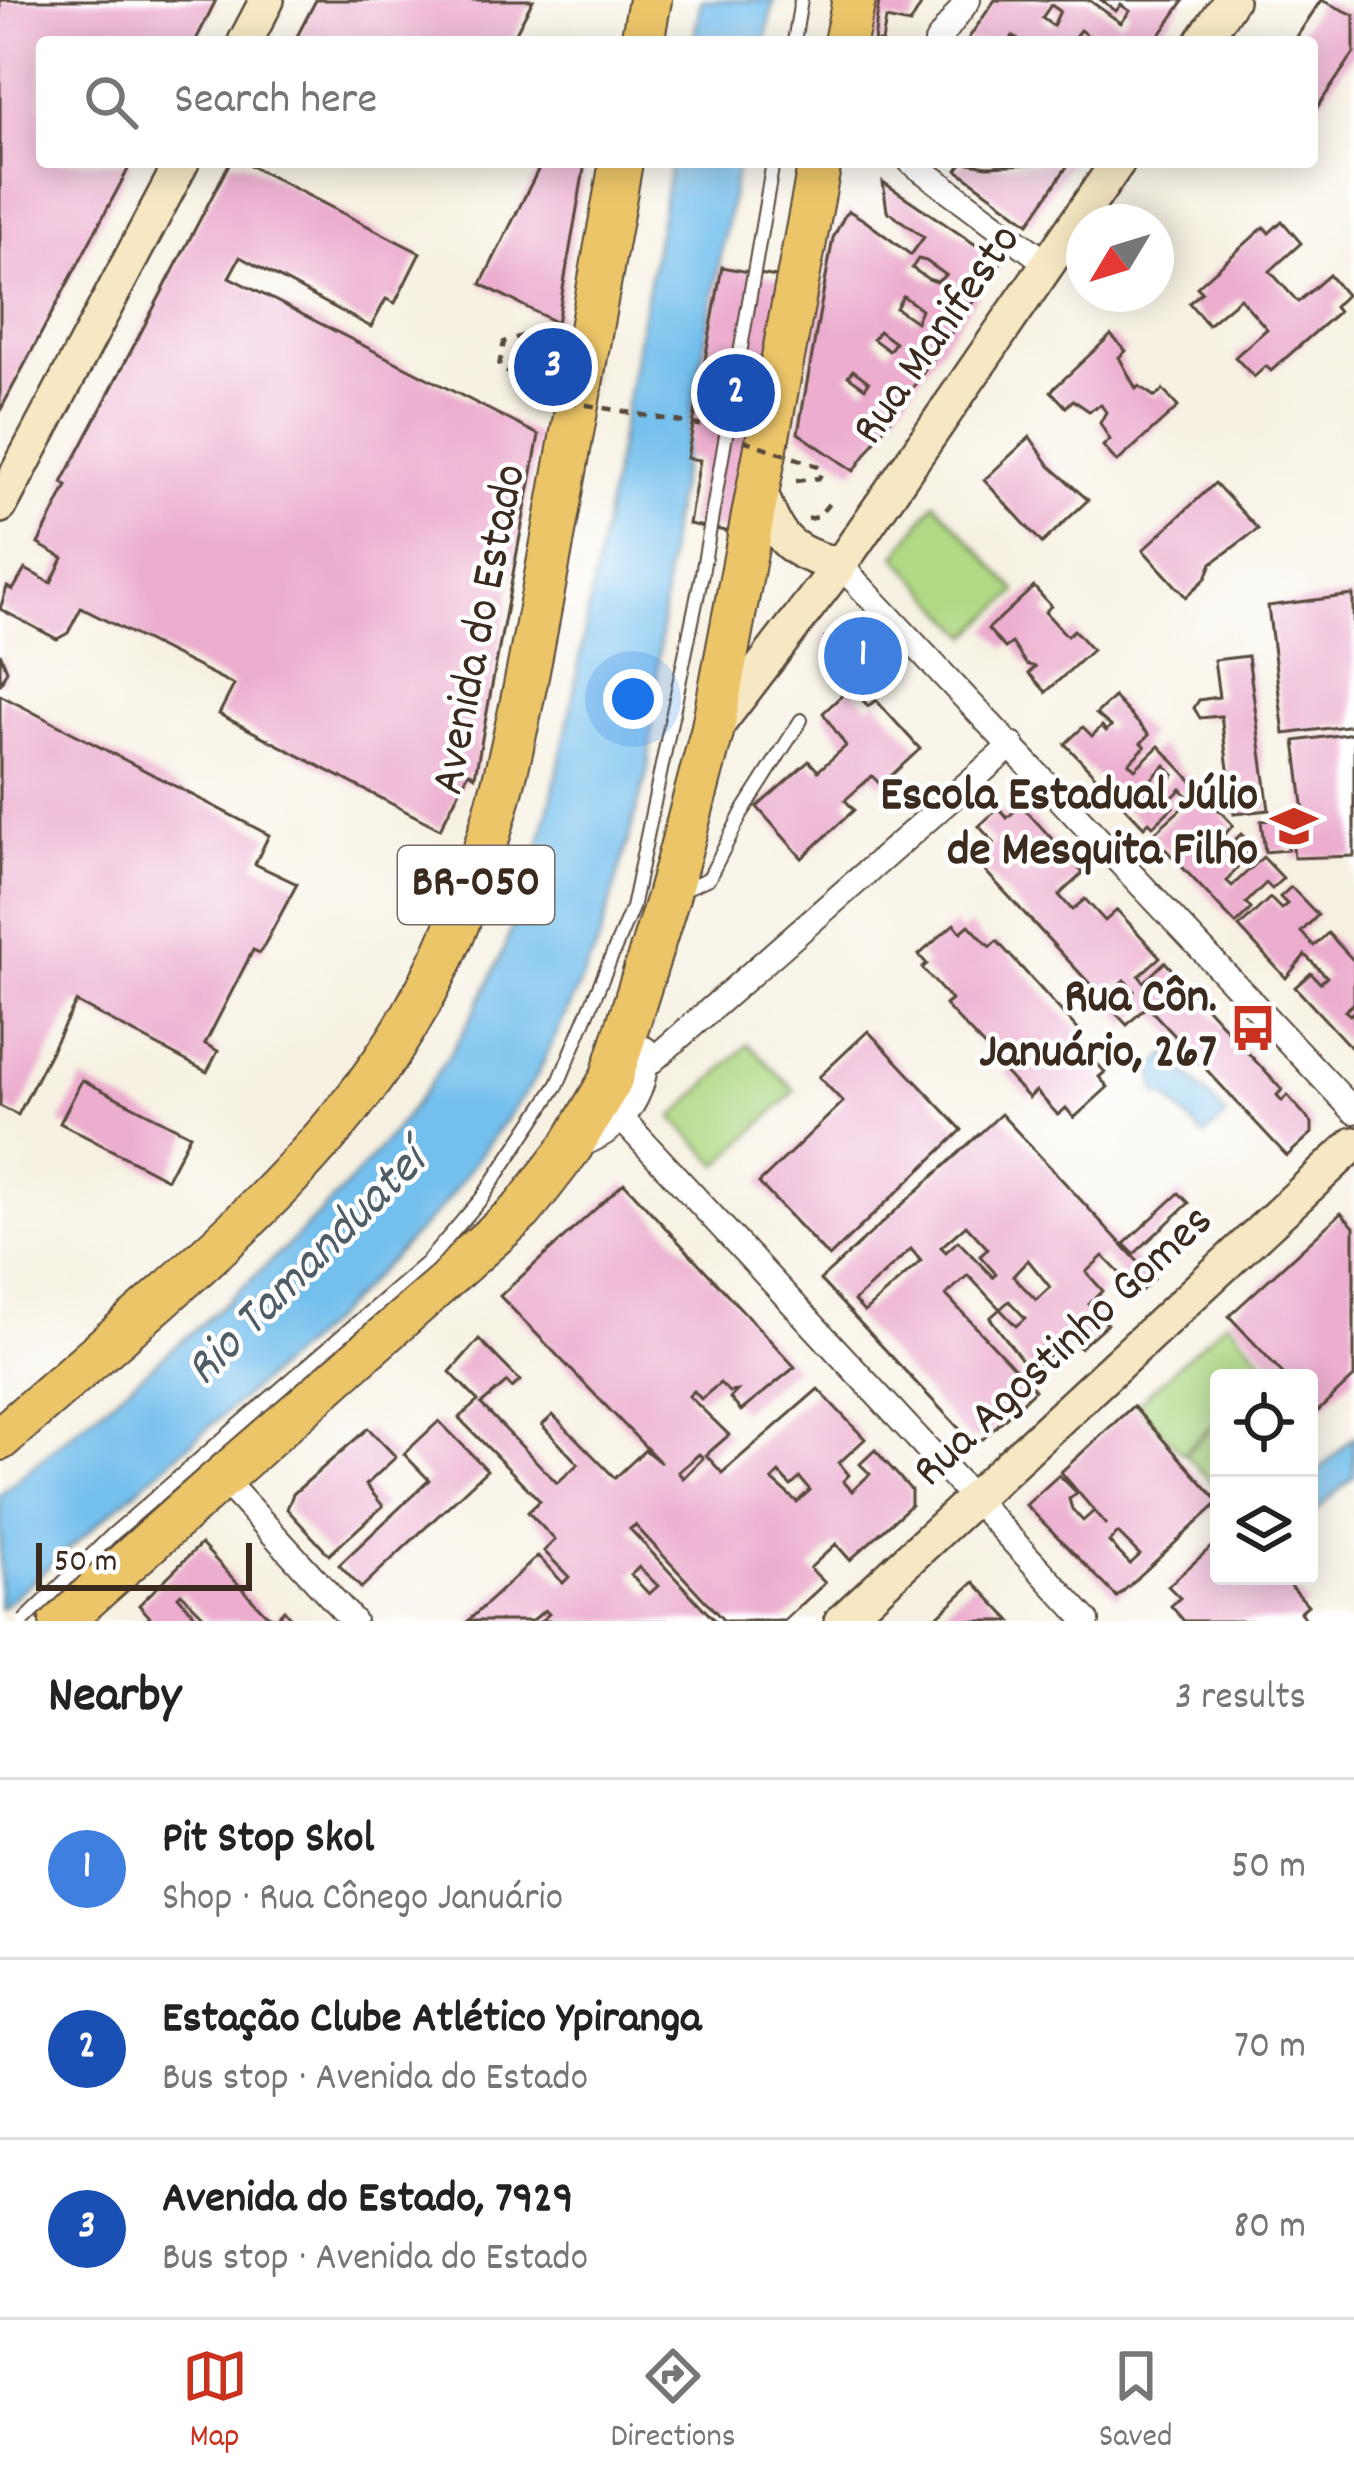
<!DOCTYPE html>
<meta charset="utf-8">
<style>
:root{--surface:#fff;--page:#f6f6f6;--text:#222;--muted:#767676;--line:#e0e0e0;--accent:#c8321e}
body{margin:0;font-family:Dekko,sans-serif;background:var(--page);color:var(--text)}
.controls{position:absolute;right:36px;bottom:36px;display:grid;overflow:hidden;border-radius:12px;box-shadow:0 6px 30px #0003}
.controls button{width:108px;height:108px;display:grid;place-items:center;padding:0;border:0;border-bottom:3px solid var(--line);background:var(--surface);color:var(--text);font:60px sans-serif}
.compass{position:absolute;left:1066px;top:204px;width:108px;height:108px;border-radius:50%;background:var(--surface);box-shadow:0 6px 30px #0003;rotate:232deg}
.scale{position:absolute;left:36px;bottom:30px;width:216px;box-sizing:border-box;padding-left:12px;border:6px solid #3b2a1e;border-top:0;font-size:33px;line-height:42px;white-space:nowrap;color:#3b2a1e;-webkit-text-stroke:9px #fff;paint-order:stroke}
.you{position:absolute;left:633px;top:699px;width:42px;height:42px;margin:-30px;border:9px solid #fff;border-radius:50%;background:#1a73e8;box-shadow:0 0 0 18px #1a73e833}
.badge{display:grid;place-items:center;width:78px;height:78px;border-radius:50%;background:var(--accent);color:#fff;font-size:39px;font-weight:700}
.pin{position:absolute;translate:-50% -50%;border:6px solid #fff;box-shadow:0 3px 12px #0006}
.list{margin:0;padding:0;list-style:none}
h2{display:flex;justify-content:space-between;align-items:center;height:156px;margin:0;padding:0 48px;font-size:51px}
h2 small{font-size:39px;font-weight:400;color:var(--muted)}
.list li{display:grid;grid-template-columns:78px 1fr auto;gap:36px;align-items:center;box-sizing:border-box;height:180px;padding:0 48px;border-top:3px solid var(--line)}
.list b{display:block;font-size:45px;white-space:nowrap}
.list p{margin:0;font-size:39px;white-space:nowrap;color:var(--muted)}
.list em{font-size:39px;font-style:normal;color:var(--muted)}
.icon{flex:none;width:66px;height:66px;fill:none;stroke:currentColor;stroke-width:2;stroke-linecap:round;stroke-linejoin:round}
.map{position:relative;flex:none;width:1354px;height:1621px;overflow:hidden}
.search{position:absolute;background:var(--surface);box-shadow:0 6px 30px #0003;left:36px;right:36px;top:36px;height:132px;display:flex;align-items:center;gap:30px;box-sizing:border-box;padding:0 42px;border-radius:12px;color:var(--muted);font-size:45px}
.sheet{height:696px;background:var(--surface)}
nav{display:flex;justify-content:space-around;align-items:center;box-sizing:border-box;height:168px;border-top:3px solid var(--line);background:var(--surface);font-size:33px;color:var(--muted)}
nav a{display:grid;justify-items:center;gap:6px}
nav .on{color:var(--accent)}
.map>svg:first-child{display:block}
.green{fill:#afd985;stroke:#758252;stroke-width:3}
.water{fill:#73bfed;stroke:#577486;stroke-width:3}
.building{fill:#ecadcf;fill-rule:evenodd}
.lines{fill:none;stroke-linecap:round;stroke-linejoin:round}
.lane-casing{stroke:#57483b;stroke-width:16}
.street-casing{stroke:#57483b;stroke-width:28}
.secondary-casing{stroke:#57483b;stroke-width:38}
.highway-casing{stroke:#57483b;stroke-width:46}
.path{stroke:#57483b;stroke-width:4.5;stroke-dasharray:9 9;stroke-linecap:butt}
.lane{stroke:#fff;stroke-width:12}
.street{stroke:#fff;stroke-width:24}
.secondary{stroke:#f7e8c3;stroke-width:33}
.highway{stroke:#ecc569;stroke-width:42}
.lane-bridge-casing{stroke:#57483b;stroke-width:16;stroke-linecap:butt}
.path-bridge{stroke:#57483b;stroke-width:4.5;stroke-dasharray:9 9;stroke-linecap:butt}
.lane-bridge{stroke:#fff;stroke-width:12}
.labels{text-anchor:middle;dominant-baseline:central;stroke-width:9;stroke-linejoin:round;paint-order:stroke}
.shield{fill:#fff;stroke:#766a62;stroke-width:3}
.shield-label{font-size:45px;font-weight:bold;fill:#3b2a1e}
.street-label{font-size:48px;fill:#3b2a1e;stroke:#fff}
.poi-label{font-size:48px;font-weight:bold;fill:#3b2a1e;stroke:#fff;text-anchor:end}
.water-label{font-size:51px;font-style:italic;fill:#4f5e66;stroke:#fff}
</style>
<div class="map">
<svg width="1354" height="1621" viewBox="0 0 1354 1621">
<rect width="100%" height="100%" fill="#fff"/>
<filter id="ink" filterUnits="userSpaceOnUse"><feTurbulence type="fractalNoise" baseFrequency=".00833" numOctaves="2"/><feDisplacementMap in="SourceGraphic" scale="24" xChannelSelector="R" yChannelSelector="G"/><feConvolveMatrix kernelMatrix="1 2 1 2 8 2 1 2 1" color-interpolation-filters="sRGB"/></filter>
<filter id="wash" filterUnits="userSpaceOnUse"><feTurbulence type="fractalNoise" baseFrequency=".004" numOctaves="4" result="noise"/><feDisplacementMap in="SourceGraphic" scale="48" xChannelSelector="R" yChannelSelector="G"/><feGaussianBlur stdDeviation="2.7" result="paint"/><feColorMatrix in="noise" values="0 0 0 0 0 0 0 0 0 0 0 0 0 0 0 0 0 1.4 0 .05"/><feComposite in="paint" operator="in"/></filter>
<g filter="url(#wash)">
<rect width="100%" height="100%" fill="#f6f1e2"/>
<g class="green">
<polygon points="935,502 1017,592 969,636 896,556"/>
<polygon points="748,1044 795,1091 719,1165 673,1118"/>
<polygon points="1227,1320 1272,1370 1263,1378 1219,1378 1219,1419 1182,1453 1137,1404"/>
<polygon points="1219,1422 1219,1491 1185,1454"/>
</g>
<g class="water">
<polygon points="701,0 774,0 765,42 693,42"/>
<path d="M671,162H738L671,527L648,770L599,942L536,1078L442,1207L326,1325L0,1609V1494C157,1358 355,1215 462,1034C543,895 567,729 595,573C620,436 646,299 671,162Z"/>
<polygon points="1168,1053 1227,1116 1204,1137 1169,1099 1156,1093 1153,1067"/>
<polygon points="1354,1437 1354,1476 1309,1517 1309,1479"/>
</g>
<g id="blocks">
<g class="building">
<polygon points="0,0 216,0 195,42 42,42 42,162 132,162 0,411"/>
<polygon points="316,0 533,0 511,42 294,42"/>
<polygon points="879,0 924,0 910,24 886,19 882,42 874,42"/>
<path d="M995,0H1089L1121,23L1130,11L1121,5L1116,11L1101,0H1184L1155,42H1097L1080,30L1076,35L1086,42H1021L1013,36L1009,42H966ZM1051,5L1060,11L1053,26L1042,18Z"/>
<polygon points="1321,0 1354,15 1354,53 1312,115 1312,42 1296,38"/>
<polygon points="230,162 243,162 420,253 395,303 386,299 371,327 240,257 229,277 539,435 475,776 469,772 440,829 219,714 234,685 81,608 68,633 57,639 0,609 7,587 13,590 25,569 51,583 63,558 38,544 67,486 62,483"/>
<polygon points="542,162 585,163 557,323 481,284"/>
<polygon points="963,162 987,166 1070,162 1029,223 957,170"/>
<path d="M883,182L1001,262L854,471L798,433L833,238L845,215L849,211L864,220L911,255L924,237L887,211ZM918,259L926,261L946,275L937,282L928,279L912,268ZM903,296L921,309L916,322L896,308ZM879,331L895,343L889,351L873,339ZM853,370L869,382L865,388L848,376Z"/>
<polygon points="1282,221 1301,243 1270,271 1298,302 1329,275 1346,295 1334,307 1338,312 1271,371 1266,366 1254,377 1235,357 1267,329 1240,298 1208,325 1189,303 1202,292 1197,287 1264,227 1269,233"/>
<polygon points="722,267 787,279 741,534 689,524 700,460 687,458"/>
<polygon points="1111,335 1126,351 1119,357 1136,389 1139,386 1155,397 1163,390 1178,407 1117,462 1103,446 1110,440 1100,423 1106,412 1101,405 1089,411 1073,400 1066,407 1051,391"/>
<polygon points="1030,437 1050,466 1088,500 1042,543 984,480"/>
<polygon points="1215,483 1258,529 1212,563 1206,578 1186,597 1143,550"/>
<polygon points="1034,587 1051,606 1045,612 1067,636 1074,630 1092,650 1046,692 1029,673 1035,667 1026,664 1012,643 1005,648 988,629"/>
<polygon points="1353,595 1354,725 1284,734 1268,606"/>
<polygon points="858,636 859,661 827,662 825,638"/>
<polygon points="0,653 7,670 0,685"/>
<polygon points="1248,656 1269,810 1234,814 1221,716 1200,718 1194,708 1199,700 1219,697 1214,660"/>
<polygon points="851,687 868,706 876,700 920,749 881,785 872,776 845,800 854,810 802,858 757,807 809,761 818,771 846,746 823,713"/>
<polygon points="0,695 269,835 255,864 297,884 260,953 253,950 205,1044 218,1051 207,1072 76,1002 18,1115 0,1106"/>
<path d="M1114,697L1149,735L1141,743L1145,747L1129,763L1135,769L1159,746L1233,825L1208,854L1214,860L1241,834L1253,846L1227,881L1232,886L1263,857L1283,878L1272,889L1266,883L1246,903L1251,909L1236,924L1152,835L1191,800L1181,789L1168,802L1173,807L1153,826L1149,822L1144,827L1065,744L1083,727L1092,736L1102,726L1106,731L1111,726L1096,714ZM1165,765L1174,775L1150,796L1143,788Z"/>
<polygon points="1354,733 1354,856 1294,858 1292,838 1307,836 1295,741"/>
<polygon points="1021,805 1083,873 1059,895 1072,910 1085,899 1105,921 1117,910 1160,957 1139,976 1144,982 1165,962 1282,1090 1277,1095 1282,1101 1287,1095 1312,1123 1312,1133 1287,1156 1147,1006 1127,1025 1113,1010 1134,991 1124,980 1104,999 975,860 994,843 979,826 999,808 1007,818"/>
<polygon points="1284,818 1288,850 1265,852 1261,821"/>
<polygon points="1291,887 1318,915 1301,932 1314,946 1328,933 1354,961 1354,1003 1345,1011 1350,1015 1354,1011 1354,1051 1295,987 1311,973 1320,983 1327,977 1305,955 1286,978 1239,927 1270,898 1281,909 1287,904 1280,897"/>
<polygon points="954,924 961,932 969,925 990,947 997,941 1083,1035 1076,1041 1105,1072 1099,1077 1108,1087 1074,1118 1066,1108 1058,1115 1036,1091 1029,1098 1003,1070 1010,1064 998,1052 993,1056 945,1005 951,1000 922,968 927,964 919,955"/>
<polygon points="868,1031 962,1130 829,1257 759,1183 843,1102 819,1077"/>
<polygon points="82,1080 190,1135 167,1179 60,1123"/>
<path d="M1001,1114L1154,1279L1139,1293L1103,1256L1086,1272L1103,1291L1089,1304L1107,1324L1080,1348L1069,1336L1031,1372L990,1318L1000,1309L1016,1326L1025,1318L1009,1301L1000,1309L968,1275L946,1295L1035,1390L983,1439L968,1438L820,1280ZM966,1225L988,1249L980,1256L996,1274L993,1277L958,1241L946,1252L941,1247ZM911,1249L921,1261L864,1312L854,1301ZM1028,1260L1050,1287L1036,1300L1013,1276Z"/>
<path d="M624,1183L795,1367L741,1411L730,1398L737,1391L729,1392L720,1383L701,1399L694,1391L689,1396L729,1435L706,1455L722,1473L818,1389L865,1439L839,1463L849,1475L843,1481L852,1491L870,1474L860,1464L875,1450L911,1490V1505L850,1560L836,1544L810,1568L825,1583L784,1621H724L635,1525L630,1529L715,1621H541L549,1614L545,1610L532,1621H468L538,1556L563,1583L569,1577L544,1551L555,1540L528,1512L540,1501L459,1418L478,1401L450,1372L479,1339L520,1381L512,1388L507,1382L481,1404L557,1483L578,1464L542,1425L553,1415L615,1478L645,1450L661,1463L500,1296ZM699,1454L703,1458L683,1478L678,1472ZM779,1473L791,1486L800,1478L810,1490L797,1502L772,1480ZM639,1567L658,1586L649,1594L631,1575Z"/>
<polygon points="1179,1193 1189,1203 1134,1254 1124,1244"/>
<polygon points="1341,1213 1354,1227 1354,1377 1318,1411 1309,1401 1309,1378 1287,1378 1229,1316"/>
<path d="M1133,1406L1219,1502L1117,1597L1026,1505L1059,1475L1077,1493L1069,1499L1072,1509L1083,1521L1094,1511L1106,1525L1061,1472ZM1118,1533L1140,1555L1130,1564L1109,1542Z"/>
<polygon points="439,1421 487,1470 361,1588 339,1565 429,1480 404,1454"/>
<polygon points="368,1428 396,1457 366,1485 383,1506 329,1555 287,1509 293,1494"/>
<polygon points="1219,1540 1219,1576 1282,1576 1308,1605 1300,1612 1307,1621 1184,1621 1171,1606 1180,1598 1168,1586"/>
<polygon points="201,1544 265,1613 275,1619 284,1610 293,1621 209,1621 181,1593 178,1596 200,1621 145,1621 150,1617 139,1605"/>
<polygon points="974,1582 1011,1621 932,1621"/>
</g>
</g>
</g>
<g filter="url(#ink)">
<use href="#blocks" fill-opacity="0" stroke="#57483b" stroke-width="3"/>
<g class="lines">
<defs>
<g id="lane">
<polyline points="794,42 801,0"/>
<polyline points="680,891 709,878 742,813 801,720"/>
</g>
<g id="street">
<polyline points="937,42 968,0"/>
<polyline points="911,162 1047,263"/>
<polyline points="840,565 1354,1111"/>
<polyline points="646,1066 1012,745"/>
<polyline points="622,1119 1087,1621"/>
<path d="M573,1147C619,1133 648,1098 645,1049"/>
<polyline points="222,1478 353,1621"/>
</g>
<g id="secondary">
<polyline points="245,42 267,0"/>
<polyline points="1202,42 1231,0"/>
<path d="M759,488C778,539 785,551 840,565"/>
<polyline points="0,506 182,162"/>
<polyline points="712,732 840,565 1118,162"/>
<polyline points="842,1621 1354,1144"/>
</g>
<g id="highway">
<polyline points="642,42 650,0"/>
<polyline points="845,42 854,0"/>
<path d="M0,1439C118,1333 249,1232 348,1109C484,941 512,759 550,554C574,424 598,293 621,162"/>
<polyline points="61,1621 522,1210 571,1147 611,1079 668,897 712,732 820,162"/>
</g>
</defs>
<use href="#lane" class="lane-casing"/>
<use href="#street" class="street-casing"/>
<use href="#secondary" class="secondary-casing"/>
<use href="#highway" class="highway-casing"/>
<g class="path">
<polyline points="515,392 518,380 499,366 504,342 522,336 531,341 537,370 546,372"/>
<polyline points="796,481 819,478 824,468"/>
<polyline points="808,519 818,517 831,501"/>
</g>
<use href="#lane" class="lane"/>
<use href="#street" class="street"/>
<use href="#secondary" class="secondary"/>
<use href="#highway" class="highway"/>
<defs>
<polyline id="lane-bridge" points="24,1621 113,1534 427,1262 482,1198 558,1084 632,908 702,574 773,162"/>
</defs>
<use href="#lane-bridge" class="lane-bridge-casing"/>
<g class="path-bridge">
<polyline points="515,392 704,426"/>
<polyline points="743,440 824,468"/>
</g>
<use href="#lane-bridge" class="lane-bridge"/>
</g>
</g>
<defs>
<symbol id="school-bare" viewBox="-9 -9 18 18"><path d="M0-5L7-2L0 1L-7-2ZM-4 1L0 2.5L4 1V4Q0 6-4 4Z" fill="#c8321e" stroke="#fff" stroke-width="2.5" paint-order="stroke"/></symbol>
<symbol id="bus-bare" viewBox="-9 -9 18 18"><path d="M-5-6H5V4H4V6H2V4H-2V6H-4V4H-5ZM-3.5-4V0h7V-4ZM-3.5 1.2v1.5H-2V1.2ZM2 1.2v1.5H3.5V1.2Z" fill="#c8321e" stroke="#fff" stroke-width="2.5" paint-order="stroke"/></symbol>
</defs>
<g fill-rule="evenodd">
<use href="#school-bare" x="1261" y="793" width="66" height="66"/>
<use href="#bus-bare" x="1220" y="995" width="66" height="66"/>
</g>
<g class="labels">
<rect class="shield" x="398" y="846" width="156" height="78" rx="9"/>
<g class="shield-label">
<text x="476" y="885">BR-050</text>
</g>
<g class="street-label">
<text transform="translate(939 336) rotate(-55)">Rua Manifesto</text>
<text transform="translate(482 630) rotate(-79)">Avenida do Estado</text>
<text transform="translate(1065 1348) rotate(-43)">Rua Agostinho Gomes</text>
</g>
<g class="poi-label">
<text x="1258" y="798">Escola Estadual Júlio<tspan x="1258" dy="55">de Mesquita Filho</tspan></text>
<text x="1217" y="1000">Rua Côn.<tspan x="1217" dy="55">Januário, 267</tspan></text>
</g>
<g class="water-label">
<text transform="translate(308 1268) rotate(-45)">Rio Tamanduateí</text>
</g>
</g>
</svg>
<div class="controls">
<button><svg class="icon" aria-label="locate" viewBox="0 0 24 24"><circle cx="12" cy="12" r="6"/><path d="M12 2v4M12 18v4M2 12h4M18 12h4"/></svg></button>
<button><svg class="icon" aria-label="layers" viewBox="0 0 24 24"><path d="M12 4l9 5-9 5-9-5zM3 14l9 5 9-5"/></svg></button>
</div>
<svg class="compass" viewBox="-18 -18 36 36"><path d="M0-13l5 13h-10z" fill="#e53935"/><path d="M0 13l5-13h-10z" fill="#767676"/></svg>
<div class="scale">50 m</div>
<div class="you"></div>
<div class="pin badge" style="left:863px;top:656px;background:#3f7fe0">1</div>
<div class="pin badge" style="left:736px;top:393px;background:#1a4fb4">2</div>
<div class="pin badge" style="left:553px;top:367px;background:#1a4fb4">3</div>
<div class="search"><svg class="icon" aria-label="search" viewBox="0 0 24 24"><circle cx="10" cy="10" r="6"/><path d="M15 15l6 6"/></svg>Search here</div>
</div>
<section class="sheet">
<h2>Nearby<small>3 results</small></h2>
<ul class="list">
<li><span class="badge" style="background:#3f7fe0">1</span><div><b>Pit Stop Skol</b><p>Shop · Rua Cônego Januário</p></div><em>50 m</em></li>
<li><span class="badge" style="background:#1a4fb4">2</span><div><b>Estação Clube Atlético Ypiranga</b><p>Bus stop · Avenida do Estado</p></div><em>70 m</em></li>
<li><span class="badge" style="background:#1a4fb4">3</span><div><b>Avenida do Estado, 7929</b><p>Bus stop · Avenida do Estado</p></div><em>80 m</em></li>
</ul>
</section>
<nav>
<a class="on"><svg class="icon" aria-label="map" viewBox="0 0 24 24"><path d="M3 6l6-2 6 2 6-2v14l-6 2-6-2-6 2zM9 4v14M15 6v14"/></svg>Map</a>
<a><svg class="icon" aria-label="directions" viewBox="0 0 24 24"><path d="M12 3l9 9-9 9-9-9zM9 14v-3h6M13 9l2 2-2 2"/></svg>Directions</a>
<a><svg class="icon" aria-label="saved" viewBox="0 0 24 24"><path d="M7 4h10v16l-5-4-5 4z"/></svg>Saved</a>
</nav>
